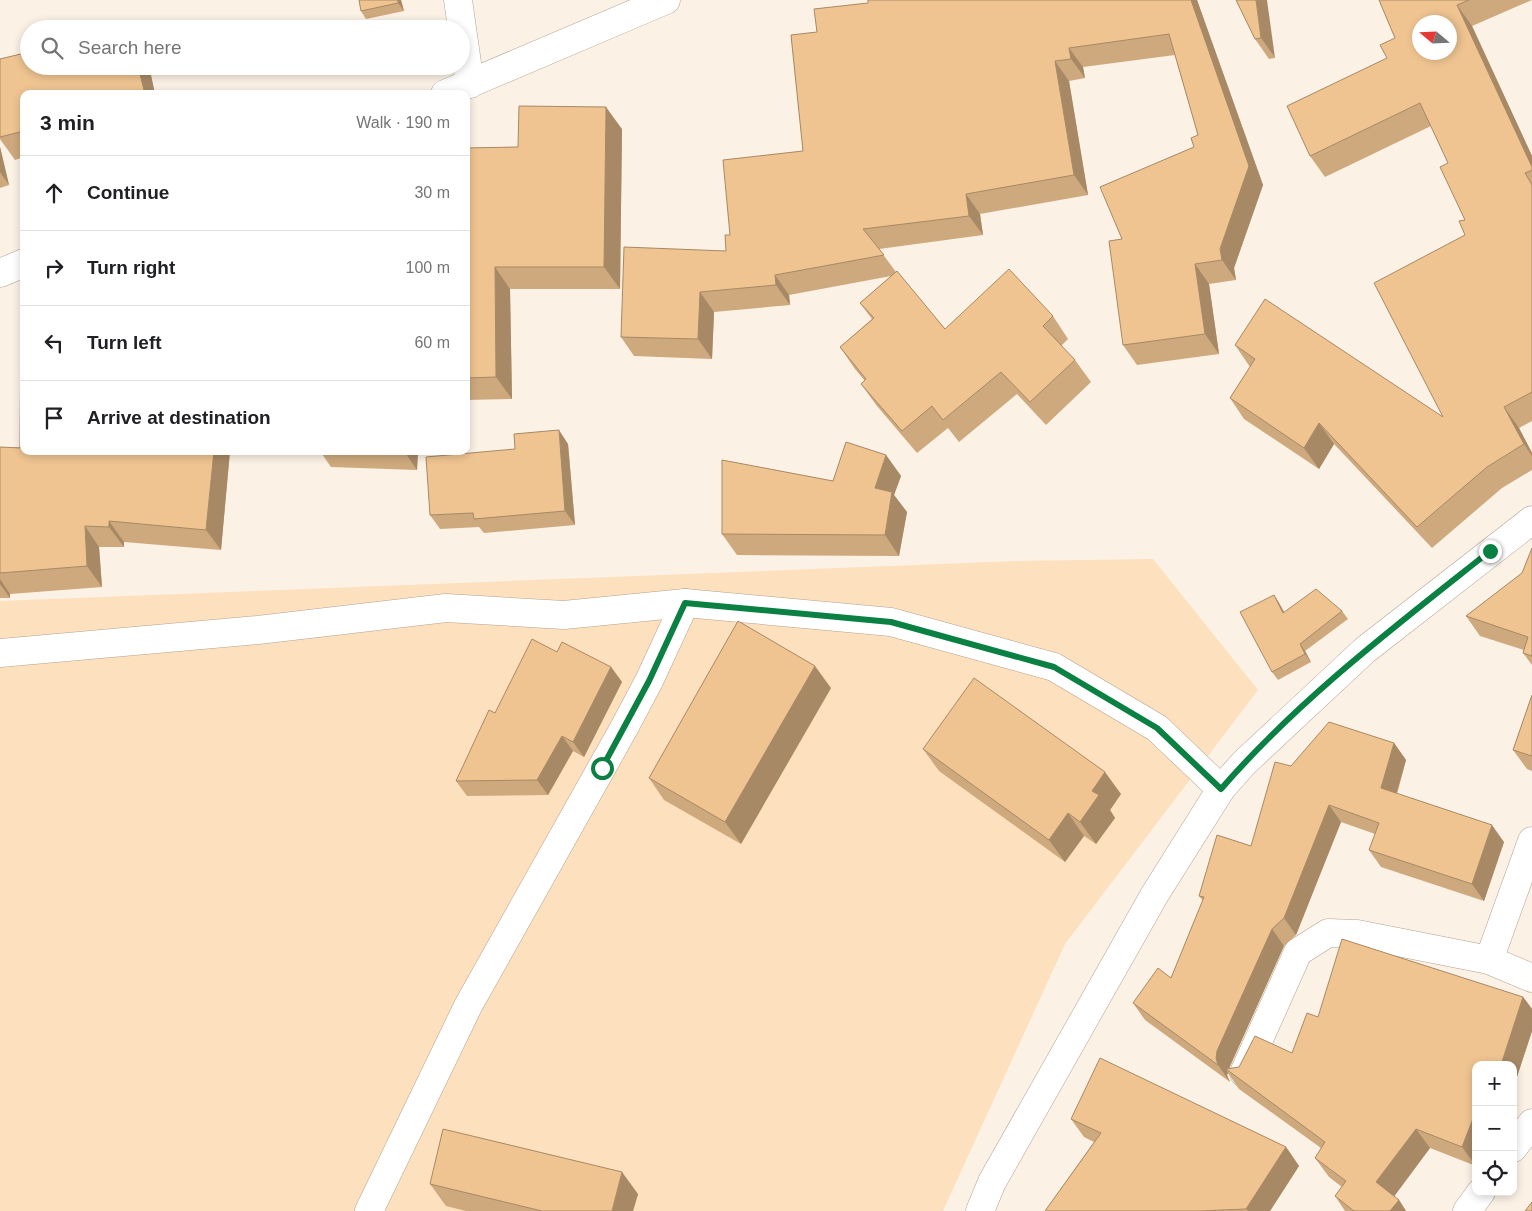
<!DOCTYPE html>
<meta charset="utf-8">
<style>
:root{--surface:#fff;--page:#f6f6f6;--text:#202124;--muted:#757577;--line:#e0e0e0}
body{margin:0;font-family:Helvetica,sans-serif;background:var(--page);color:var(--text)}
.controls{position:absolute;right:15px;bottom:15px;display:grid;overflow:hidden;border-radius:10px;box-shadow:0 2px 8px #0003}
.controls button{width:45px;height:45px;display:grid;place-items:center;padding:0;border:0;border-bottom:1px solid var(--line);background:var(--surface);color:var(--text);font:25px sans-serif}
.compass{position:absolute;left:1412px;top:15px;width:45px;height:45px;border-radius:50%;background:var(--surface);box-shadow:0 2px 8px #0003;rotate:289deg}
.stop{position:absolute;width:15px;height:15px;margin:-11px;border:4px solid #0b8043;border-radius:50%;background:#fff}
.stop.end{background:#0b8043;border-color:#fff;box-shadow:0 1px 5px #0008}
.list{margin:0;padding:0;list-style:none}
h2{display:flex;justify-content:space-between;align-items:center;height:65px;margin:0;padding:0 20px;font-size:21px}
h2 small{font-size:16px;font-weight:400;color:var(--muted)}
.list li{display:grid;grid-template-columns:32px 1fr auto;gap:15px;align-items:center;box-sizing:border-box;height:75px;padding:0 20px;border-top:1px solid var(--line)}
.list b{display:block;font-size:19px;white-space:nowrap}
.list em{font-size:16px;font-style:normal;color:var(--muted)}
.icon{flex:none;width:28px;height:28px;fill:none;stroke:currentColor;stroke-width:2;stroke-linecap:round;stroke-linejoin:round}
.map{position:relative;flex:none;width:1532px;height:1211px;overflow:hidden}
.search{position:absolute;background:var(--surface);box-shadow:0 2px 8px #0003;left:20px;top:20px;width:450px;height:55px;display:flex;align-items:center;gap:12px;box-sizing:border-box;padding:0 18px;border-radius:28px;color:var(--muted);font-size:19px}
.panel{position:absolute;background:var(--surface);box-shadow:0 2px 8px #0003;left:20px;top:90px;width:450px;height:365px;border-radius:10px}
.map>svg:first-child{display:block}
.green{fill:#fde0be}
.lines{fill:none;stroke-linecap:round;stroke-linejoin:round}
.minor-casing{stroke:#b3a28f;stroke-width:29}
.minor{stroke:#fff;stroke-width:28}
.wall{fill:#cea97d}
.shaded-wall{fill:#a78966}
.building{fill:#efc491;stroke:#a78966;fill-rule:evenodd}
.route{stroke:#0b8043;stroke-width:6}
</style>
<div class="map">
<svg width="1532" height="1211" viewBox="0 0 1532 1211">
<rect width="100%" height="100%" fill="#fcf1e5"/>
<polygon class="green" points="1153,559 1258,690 1065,944 943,1211 0,1211 0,601 1017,561"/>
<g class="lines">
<defs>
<g id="minor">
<polyline points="458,0 470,84"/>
<polyline points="445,94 666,0"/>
<polyline points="0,273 24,263"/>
<polyline points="0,653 258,630 446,608 564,615 685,603 891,622 1054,667 1157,728 1221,789"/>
<polyline points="1532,841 1489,960 1532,978"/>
<polyline points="1244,1073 1298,952 1328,933 1357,934 1489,960"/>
<polyline points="1513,1148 1532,1123"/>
<polyline points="369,1211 468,1006 624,728 649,681 685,603"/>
<polyline points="980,1211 992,1182 1155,894 1221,789 1244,763 1365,650 1532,520"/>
<polyline points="1467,1211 1481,1192"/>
</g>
</defs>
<use href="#minor" class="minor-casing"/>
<use href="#minor" class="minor"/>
</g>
<g class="wall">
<polygon points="359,0 401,0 404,11 366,19 361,11"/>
<polygon points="1197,0 1263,185 1234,268 1236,280 1209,284 1219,354 1137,365 1123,345 1122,239 1194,147 1198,135 1175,55 1083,67 1085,78 1069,81 1088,195 980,214 983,235 879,249 896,272 945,329 1053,316 1068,339 1061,346 1075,360 1091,382 1046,425 1017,394 959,442 948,428 917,453 877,406 861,384 865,381 855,369 840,347 872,319 860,303 891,276 789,295 790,305 714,312 712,359 634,356 621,337 726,251 730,235 803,151 791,35"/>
<polygon points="1236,0 1275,58 1269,59 1255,39"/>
<polygon points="1379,0 1532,0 1472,26 1532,156 1532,421 1519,428 1532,453 1532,470 1502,488 1432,548 1334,444 1319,469 1244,419 1230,398 1250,367 1235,345 1443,417 1465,235 1465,220 1448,163 1431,126 1325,177 1310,156 1387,58 1395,38"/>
<polygon points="0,59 29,66 149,66 155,94 24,94 24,157 15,160 0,139"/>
<polygon points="622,129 620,289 510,289 512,399 466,400 466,148 518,147"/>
<polygon points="0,147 9,185 0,188"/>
<polygon points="568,444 575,525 484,533 479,527 440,529 430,515"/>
<polygon points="0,447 230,451 221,550 124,542 124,547 99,547 102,587 10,594 10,598 0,598"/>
<polygon points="320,451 418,451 417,470 331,467"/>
<polygon points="886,455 901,476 894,495 907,512 899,556 737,555 722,534"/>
<polygon points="1532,548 1532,665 1523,653 1524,650 1480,636 1466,616 1522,573"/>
<polygon points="1274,595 1279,603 1284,612 1342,611 1348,619 1305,651 1311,662 1278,680 1272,672"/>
<polygon points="557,652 611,667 622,682 584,757 573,751 548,795 467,796 456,781 495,713"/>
<polygon points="831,688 741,844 664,800 649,778"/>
<polygon points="1532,695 1532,771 1527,769 1513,750"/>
<polygon points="1394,743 1406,760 1397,794 1504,842 1484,901 1381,867 1369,850 1375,834 1341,822 1296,935 1284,946 1229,1069 1239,1067 1292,1053 1318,1017 1523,997 1532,1009 1532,1031 1514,1086 1513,1085 1513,1065 1476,1065 1476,1166 1430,1148 1394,1196 1399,1200 1406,1211 1345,1211 1335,1196 1342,1187 1329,1177 1315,1158 1321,1148 1239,1089 1228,1073 1227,1075 1230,1082 1145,1020 1133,1003 1171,978 1203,901 1199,896 1251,846 1291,766"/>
<polygon points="923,749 1121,794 1110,810 1115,818 1096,844 1084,836 1065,862 939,771"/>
<polygon points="1071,1119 1286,1147 1299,1166 1270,1211 1045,1211 1094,1142 1084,1137"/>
<polygon points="430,1184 638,1194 633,1211 466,1211 446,1206"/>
</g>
<g class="shaded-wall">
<polygon points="398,0 401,0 404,11 398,3"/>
<polygon points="1191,0 1197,0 1263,185 1234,268 1236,280 1222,260"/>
<polygon points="1256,0 1267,0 1275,58 1261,38"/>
<polygon points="1457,5 1472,26 1532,156 1532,167"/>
<polygon points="1069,48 1083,67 1085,78 1071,59"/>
<polygon points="1055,61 1069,81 1088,195 1074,175"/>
<polygon points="138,66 149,66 155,94 145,94"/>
<polygon points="606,107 622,129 620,289 604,267"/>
<polygon points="0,147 9,185 0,172"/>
<polygon points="966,194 980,214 983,235 969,216"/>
<polygon points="1195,264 1209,284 1219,354 1205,334"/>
<polygon points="495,267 510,289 512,399 496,377"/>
<polygon points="775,275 789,295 790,305 776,285"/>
<polygon points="700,292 714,312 712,359 698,339"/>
<polygon points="1504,407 1519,428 1532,453 1532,456 1524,444"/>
<polygon points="1319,423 1334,444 1319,469 1304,448"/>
<polygon points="559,430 568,444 575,525 565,511"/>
<polygon points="214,451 230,451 221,550 206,530"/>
<polygon points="404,451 418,451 417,470"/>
<polygon points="886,455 901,476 894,495 907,512 899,556 885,535 875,488"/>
<polygon points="109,521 124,542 124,547 109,527"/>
<polygon points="85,526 99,547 102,587 87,566"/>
<polygon points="0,579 10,594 10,598 0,584"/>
<polygon points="1274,595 1279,603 1289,621 1283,613"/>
<polygon points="1300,644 1305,651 1311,662 1305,654"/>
<polygon points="815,666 831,688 741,844 725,822"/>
<polygon points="611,667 622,682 584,757 573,742"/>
<polygon points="562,736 573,751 548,795 537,780"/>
<polygon points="1394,743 1406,760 1393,806 1381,788"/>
<polygon points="1105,772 1121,794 1110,810 1115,818 1096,844 1080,822 1092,791"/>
<polygon points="1329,805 1341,822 1296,935 1284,918"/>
<polygon points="1068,813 1084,836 1065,862 1049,840"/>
<polygon points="1492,825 1504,842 1484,901 1472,884"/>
<polygon points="1272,929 1284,946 1229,1068 1228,1071 1226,1069 1228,1073 1227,1075 1230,1082 1218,1065 1216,1058 1217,1051"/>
<polygon points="1523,997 1532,1009 1532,1031 1514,1086 1513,1084 1513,1065 1501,1065"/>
<polygon points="1476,1111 1476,1166 1462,1147"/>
<polygon points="1416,1129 1430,1148 1390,1202 1376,1182"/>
<polygon points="1286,1147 1299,1166 1270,1211 1248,1211 1246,1209"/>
<polygon points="622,1172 638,1194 633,1211 612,1211"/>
<polygon points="1399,1200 1406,1211 1390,1211"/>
</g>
<g class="building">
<polygon points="359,0 398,0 398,3 361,11"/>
<polygon points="868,0 1191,0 1249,166 1220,249 1222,260 1195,264 1205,334 1123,345 1109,241 1122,239 1100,187 1194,147 1191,138 1198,135 1169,34 1069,48 1071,59 1055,61 1074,175 966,194 969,216 863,229 884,255 775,275 776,285 700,292 698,339 621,337 624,247 726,251 725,235 730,235 723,160 803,151 791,35 817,32 814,9 868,3"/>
<polygon points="1236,0 1256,0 1261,38 1255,39"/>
<path d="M1379,0H1469L1457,5L1532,167V170L1525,173L1532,185V392L1504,407L1524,444L1487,467L1417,527L1319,423L1304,448L1230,398L1255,359L1235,345L1265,299L1443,417L1374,283L1465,235L1459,221L1465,220L1440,167L1448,163L1420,103L1310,156L1287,106L1387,58L1380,45L1395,38ZM1420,22H1450V52H1420Z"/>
<polygon points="29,52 29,66 138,66 145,94 24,94 24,131 0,137 0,59"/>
<polygon points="519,106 606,107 604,267 495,267 496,377 466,378 466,148 518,147"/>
<polygon points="1009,269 1053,316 1043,326 1075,360 1030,402 1001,372 943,420 932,406 902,431 861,384 866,379 840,347 874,318 860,303 897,271 945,329"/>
<polygon points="21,325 24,325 24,451 214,451 206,530 109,521 109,527 85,526 87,566 0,573 0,447 20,448"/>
<polygon points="559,430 565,511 474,519 473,513 430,515 426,457 515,449 514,434"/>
<polygon points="846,442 886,455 875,488 892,492 885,535 722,534 722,460 833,481"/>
<polygon points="1532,548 1532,656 1523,653 1528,637 1466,616 1522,573"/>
<polygon points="1316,589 1342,611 1300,644 1305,654 1272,672 1240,612 1274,595 1283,613"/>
<polygon points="738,621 815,666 725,822 649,778"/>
<polygon points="532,639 557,652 562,642 611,667 573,742 562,736 537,780 456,781 489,710 495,713"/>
<polygon points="974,678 1105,772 1092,791 1099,795 1080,822 1068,813 1049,840 923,749"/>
<polygon points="1532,695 1532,756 1513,750"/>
<polygon points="1329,722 1394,743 1381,788 1492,825 1472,884 1369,850 1379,823 1329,805 1284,918 1272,929 1217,1051 1216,1058 1218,1065 1133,1003 1158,968 1171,978 1204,897 1199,896 1217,835 1251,846 1275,762 1291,766"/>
<polygon points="1342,939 1523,997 1501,1065 1494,1064 1493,1065 1476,1065 1476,1111 1462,1147 1416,1129 1376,1182 1399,1200 1390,1211 1354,1211 1335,1196 1346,1181 1315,1158 1325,1142 1226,1069 1239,1067 1255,1036 1292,1053 1307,1013 1318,1017"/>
<polygon points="1100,1058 1286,1147 1246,1209 1199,1211 1045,1211 1101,1133 1071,1119"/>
<polygon points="443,1129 622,1172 612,1211 542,1211 430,1184"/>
<polygon points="1532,1202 1532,1211 1525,1211"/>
</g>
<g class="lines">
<path class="route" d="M602,768L649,681L685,603L891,622L1054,667L1157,728L1221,789C1300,698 1397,625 1490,551"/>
</g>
</svg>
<div class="controls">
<button>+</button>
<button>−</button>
<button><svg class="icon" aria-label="locate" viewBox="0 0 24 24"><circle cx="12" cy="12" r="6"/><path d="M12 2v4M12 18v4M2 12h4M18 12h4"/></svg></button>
</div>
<svg class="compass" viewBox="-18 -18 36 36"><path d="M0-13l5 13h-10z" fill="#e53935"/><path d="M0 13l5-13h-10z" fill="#757577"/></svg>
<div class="stop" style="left:602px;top:768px"></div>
<div class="stop end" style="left:1490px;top:551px"></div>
<div class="search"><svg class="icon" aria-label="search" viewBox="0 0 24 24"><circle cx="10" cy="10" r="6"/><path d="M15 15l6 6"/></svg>Search here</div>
<section class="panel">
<h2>3 min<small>Walk · 190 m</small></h2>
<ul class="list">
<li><svg class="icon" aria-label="ahead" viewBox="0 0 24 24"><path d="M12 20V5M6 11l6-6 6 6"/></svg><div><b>Continue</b></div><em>30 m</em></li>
<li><svg class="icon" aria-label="right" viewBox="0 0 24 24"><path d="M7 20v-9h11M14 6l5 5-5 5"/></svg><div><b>Turn right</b></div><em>100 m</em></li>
<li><svg class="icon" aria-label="left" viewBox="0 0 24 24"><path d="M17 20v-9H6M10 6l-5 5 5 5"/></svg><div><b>Turn left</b></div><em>60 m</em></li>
<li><svg class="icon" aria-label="arrive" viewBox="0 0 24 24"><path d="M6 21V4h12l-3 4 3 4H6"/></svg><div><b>Arrive at destination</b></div></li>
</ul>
</section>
</div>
